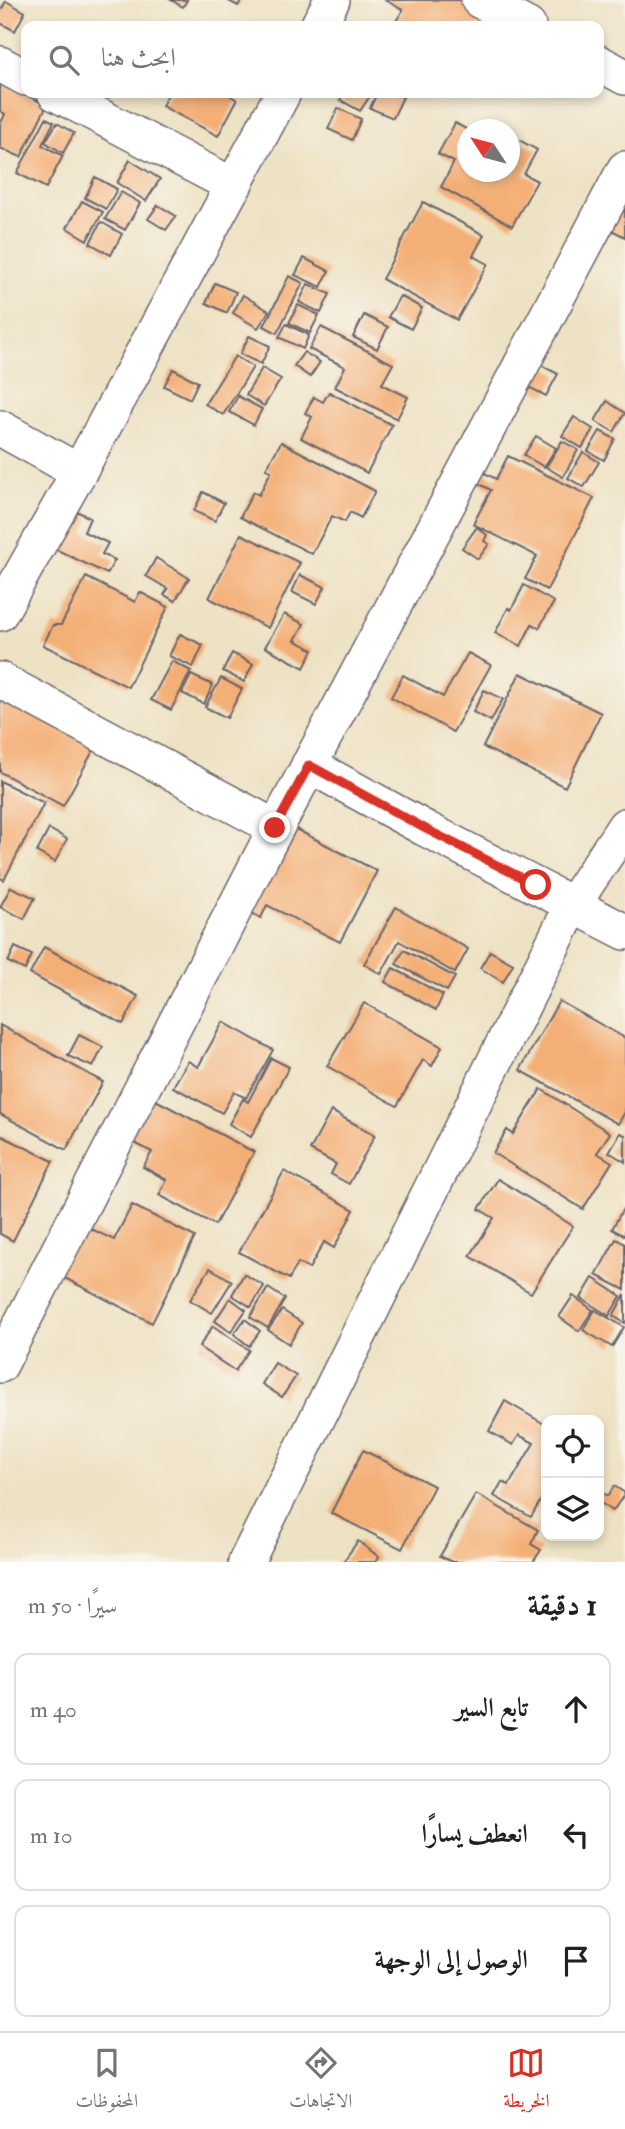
<!DOCTYPE html>
<html lang="ar">
<meta charset="utf-8">
<style>
:root{--surface:#fff;--page:#f2f2f2;--text:#202124;--muted:#757577;--line:#e0e0e0;--accent:#d93025}
body{margin:0;font-family:"IM FELL Double Pica",Amiri,serif;background:var(--page);color:var(--text);direction:rtl}
.controls{position:absolute;right:21px;bottom:21px;display:grid;overflow:hidden;border-radius:14px;box-shadow:0 4px 10px #0003}
.controls button{width:63px;height:63px;display:grid;place-items:center;padding:0;border:0;border-bottom:2px solid var(--line);background:var(--surface);color:var(--text);font:35px sans-serif}
.compass{position:absolute;left:457px;top:119px;width:63px;height:63px;border-radius:50%;background:var(--surface);box-shadow:0 4px 10px #0003;rotate:306deg}
.stop{position:absolute;width:21px;height:21px;margin:-16px;border:5px solid #d93025;border-radius:50%;background:#fff}
.stop.end{background:#d93025;border-color:#fff;box-shadow:0 2px 7px #0008}
.list{margin:0;padding:0;list-style:none}
h2{display:flex;justify-content:space-between;align-items:center;height:91px;margin:0;padding:0 28px;font-size:30px}
h2 small{font-size:23px;font-weight:400;color:var(--muted)}
.list li{display:grid;grid-template-columns:46px 1fr auto;gap:21px;align-items:center;box-sizing:border-box;height:112px;margin:0 14px 14px;padding:0 14px;border:2px solid var(--line);border-radius:14px}
.list b{display:block;font-size:26px;white-space:nowrap}
.list em{font-size:23px;font-style:normal;color:var(--muted)}
.icon{flex:none;width:38px;height:38px;fill:none;stroke:currentColor;stroke-width:2;stroke-linecap:round;stroke-linejoin:round}
.map{position:relative;flex:none;width:625px;height:1562px;overflow:hidden;direction:ltr}
.search{position:absolute;background:var(--surface);box-shadow:0 4px 10px #0003;left:21px;right:21px;top:21px;height:77px;display:flex;align-items:center;gap:18px;box-sizing:border-box;padding:0 24px;border-radius:14px;color:var(--muted);font-size:26px}
.sheet{height:469px;background:var(--surface)}
nav{display:flex;justify-content:space-around;align-items:center;box-sizing:border-box;height:98px;border-top:2px solid var(--line);background:var(--surface);font-size:19px;color:var(--muted)}
nav a{display:grid;justify-items:center;gap:4px}
nav .on{color:var(--accent)}
.map>svg:first-child{display:block}
.building{fill:#f4af76}
.lines{fill:none;stroke-linecap:round;stroke-linejoin:round}
.street-casing{stroke:#69656b;stroke-width:38}
.street{stroke:#fff;stroke-width:35}
.route{stroke:#d93025;stroke-width:9}
</style>
<div class="map">
<svg width="625" height="1562" viewBox="0 0 625 1562">
<rect width="100%" height="100%" fill="#f7f3e8"/>
<filter id="ink" filterUnits="userSpaceOnUse"><feTurbulence type="fractalNoise" baseFrequency=".0143" numOctaves="2"/><feDisplacementMap in="SourceGraphic" scale="14" xChannelSelector="R" yChannelSelector="G"/><feConvolveMatrix kernelMatrix="1 2 1 2 8 2 1 2 1" color-interpolation-filters="sRGB"/></filter>
<filter id="wash" filterUnits="userSpaceOnUse"><feTurbulence type="fractalNoise" baseFrequency=".00686" numOctaves="4" result="noise"/><feDisplacementMap in="SourceGraphic" scale="28" xChannelSelector="R" yChannelSelector="G"/><feGaussianBlur stdDeviation="1.57" result="paint"/><feColorMatrix in="noise" values="0 0 0 0 0 0 0 0 0 0 0 0 0 0 0 0 0 1.4 0 .05"/><feComposite in="paint" operator="in"/></filter>
<g filter="url(#wash)">
<rect width="100%" height="100%" fill="#eee2c4"/>
<g id="blocks">
<g class="building">
<polygon points="171,0 187,0 183,7"/>
<polygon points="227,0 242,0 238,6"/>
<polygon points="385,0 461,0 484,13 477,26 393,26 403,10"/>
<polygon points="6,1 25,12 15,31 0,23 0,12"/>
<polygon points="0,83 47,105 21,157 0,148 0,125 5,114 0,111"/>
<polygon points="169,93 227,93 237,100 218,136 162,106"/>
<polygon points="345,93 372,93 360,111 340,100"/>
<polygon points="377,93 394,93 403,97 393,118 370,108"/>
<polygon points="338,108 361,119 352,140 328,129"/>
<polygon points="46,118 54,122 42,145 63,156 46,188 17,173"/>
<polygon points="57,123 74,133 63,153 45,142"/>
<polygon points="455,123 468,130 468,172 510,172 510,135 537,150 524,174 537,181 512,226 441,187 454,162 438,154"/>
<polygon points="130,160 160,179 146,201 117,183"/>
<polygon points="95,177 117,189 106,209 85,198"/>
<polygon points="121,192 140,203 125,230 105,219"/>
<polygon points="625,195 625,237 608,228"/>
<polygon points="82,201 103,212 87,240 67,228"/>
<polygon points="423,202 484,235 473,256 488,264 457,320 382,279"/>
<polygon points="158,205 176,216 166,230 148,219"/>
<polygon points="101,222 122,234 111,255 90,243"/>
<polygon points="304,258 329,271 321,287 295,275"/>
<polygon points="289,276 303,283 277,333 264,326"/>
<polygon points="215,283 236,292 227,313 206,303"/>
<polygon points="308,284 330,294 321,313 299,302"/>
<polygon points="243,295 269,311 258,328 233,313"/>
<polygon points="400,296 422,308 411,329 388,317"/>
<polygon points="298,305 319,315 310,333 289,323"/>
<polygon points="364,315 388,327 377,349 353,337"/>
<polygon points="286,324 309,335 303,349 279,337"/>
<polygon points="321,327 393,364 382,384 408,397 397,419 335,387 345,367 309,349"/>
<polygon points="249,336 270,346 261,364 240,354"/>
<polygon points="304,352 320,362 310,377 294,366"/>
<polygon points="235,356 253,367 223,415 205,404"/>
<polygon points="535,362 558,374 546,396 523,384"/>
<polygon points="262,368 281,379 264,406 246,395"/>
<polygon points="173,369 198,382 190,399 164,386"/>
<polygon points="329,392 392,425 367,473 301,438 312,417 305,413 314,397 323,402"/>
<polygon points="238,396 262,409 254,425 229,412"/>
<polygon points="607,401 625,413 614,432 595,421"/>
<polygon points="574,417 593,429 582,448 562,436"/>
<polygon points="600,431 615,439 604,460 588,451"/>
<polygon points="536,436 556,448 544,467 524,455"/>
<polygon points="562,441 578,450 563,477 546,467"/>
<polygon points="281,442 375,491 361,518 350,512 345,522 332,516 312,554 240,517 253,492 259,495 271,471 266,469"/>
<polygon points="583,452 599,462 584,487 568,478"/>
<polygon points="508,456 594,498 547,590 525,579 537,556 473,524 491,490 468,478 473,467 496,479"/>
<polygon points="203,492 224,503 215,521 194,511"/>
<polygon points="71,508 90,518 84,532 108,543 102,554 115,560 107,574 51,547"/>
<polygon points="477,527 487,535 484,541 489,544 478,559 462,548"/>
<polygon points="241,534 300,563 268,628 209,598"/>
<polygon points="156,558 189,578 175,601 164,595 168,589 146,576"/>
<polygon points="300,575 325,587 316,604 292,592"/>
<polygon points="86,577 135,602 140,592 168,607 128,687 43,645 53,625 61,625"/>
<polygon points="524,585 554,602 539,628 532,624 521,646 495,633 508,608 511,610"/>
<polygon points="284,614 304,624 295,640 313,650 304,668 265,647"/>
<polygon points="180,634 203,645 193,667 169,656"/>
<polygon points="232,653 253,664 244,682 223,671"/>
<polygon points="468,653 491,665 453,732 391,697 403,675 443,697"/>
<polygon points="172,661 191,671 171,710 151,700"/>
<polygon points="520,673 601,713 565,787 483,747"/>
<polygon points="191,675 213,685 204,704 182,693"/>
<polygon points="221,678 242,689 227,718 205,707"/>
<polygon points="0,686 99,740 63,806 0,772"/>
<polygon points="484,690 503,699 491,721 473,712"/>
<polygon points="0,781 44,803 4,880 0,878"/>
<polygon points="284,823 377,871 340,942 267,905 261,918 240,907"/>
<polygon points="49,829 67,839 55,862 37,852"/>
<polygon points="11,887 35,898 24,919 0,907"/>
<polygon points="396,907 468,949 455,973 399,941 381,974 364,964"/>
<polygon points="15,947 32,955 25,970 8,962"/>
<polygon points="44,947 138,996 123,1024 30,974"/>
<polygon points="404,950 455,977 447,991 396,964"/>
<polygon points="490,951 513,964 503,982 480,968"/>
<polygon points="393,968 443,995 436,1010 385,982"/>
<polygon points="559,1001 625,1038 625,1112 618,1124 520,1070"/>
<polygon points="364,1003 442,1047 432,1066 423,1060 397,1106 327,1066"/>
<polygon points="223,1022 273,1050 246,1098 234,1092 222,1113 173,1087 188,1061 198,1067"/>
<polygon points="0,1025 103,1082 66,1150 0,1114"/>
<polygon points="79,1035 103,1047 93,1067 68,1056"/>
<polygon points="271,1058 289,1067 251,1137 229,1124 243,1099 248,1102"/>
<polygon points="541,1089 610,1133 597,1153 612,1162 583,1209 493,1153 507,1130 513,1134"/>
<polygon points="148,1096 254,1152 215,1225 159,1195 167,1180 143,1167 152,1152 125,1138"/>
<polygon points="331,1111 375,1135 349,1184 331,1174 336,1164 310,1150"/>
<polygon points="620,1133 625,1135 625,1162 609,1152"/>
<polygon points="0,1135 53,1161 13,1241 0,1234"/>
<polygon points="284,1171 354,1210 334,1248 324,1242 309,1269 298,1263 289,1279 239,1252"/>
<polygon points="498,1179 573,1226 531,1293 470,1256 494,1218 479,1209"/>
<polygon points="132,1205 195,1237 152,1323 55,1273 81,1224 114,1240"/>
<polygon points="625,1205 625,1236 612,1229"/>
<polygon points="616,1239 625,1244 625,1290 596,1275"/>
<polygon points="210,1268 232,1281 212,1313 190,1300"/>
<polygon points="244,1274 264,1286 251,1307 232,1295"/>
<polygon points="593,1278 621,1296 609,1316 581,1298"/>
<polygon points="268,1288 285,1299 268,1328 250,1317"/>
<polygon points="625,1294 625,1323 613,1316"/>
<polygon points="573,1296 593,1310 579,1331 559,1317"/>
<polygon points="230,1298 246,1310 231,1332 215,1321"/>
<polygon points="282,1310 302,1323 289,1344 268,1330"/>
<polygon points="595,1310 624,1327 612,1347 583,1330"/>
<polygon points="245,1319 260,1331 249,1346 234,1334"/>
<polygon points="213,1326 249,1350 235,1371 199,1347"/>
<polygon points="275,1363 296,1376 282,1397 262,1384"/>
<polygon points="505,1401 546,1425 546,1500 542,1498 531,1517 494,1496 502,1482 509,1485 534,1443 519,1435 513,1445 489,1431"/>
<polygon points="363,1450 434,1486 402,1549 331,1513"/>
<polygon points="614,1486 625,1493 613,1511 599,1502 599,1497 602,1493 608,1496"/>
<polygon points="476,1494 538,1530 531,1544 541,1550 533,1562 452,1562 440,1556"/>
<polygon points="358,1541 379,1557 375,1562 343,1562"/>
</g>
</g>
</g>
<g filter="url(#ink)">
<use href="#blocks" fill-opacity="0" stroke="#69656b" stroke-width="2"/>
<g class="lines">
<defs>
<g id="street">
<polyline points="479,0 528,26"/>
<polyline points="318,26 332,0"/>
<polyline points="599,63 625,77"/>
<polyline points="0,64 26,78"/>
<polyline points="55,93 234,186"/>
<polyline points="0,428 79,472"/>
<polyline points="0,613 79,472 283,93"/>
<polyline points="0,680 276,828"/>
<polyline points="309,765 424,828 625,932"/>
<polyline points="0,1365 276,828 625,169"/>
<polyline points="246,1562 573,904 625,826"/>
</g>
</defs>
<use href="#street" class="street-casing"/>
<use href="#street" class="street"/>
</g>
</g>
<g class="lines" filter="url(#ink)">
<polyline class="route" points="275,828 309,765 424,828 536,885"/>
</g>
</svg>
<div class="controls">
<button><svg class="icon" aria-label="locate" viewBox="0 0 24 24"><circle cx="12" cy="12" r="6"/><path d="M12 2v4M12 18v4M2 12h4M18 12h4"/></svg></button>
<button><svg class="icon" aria-label="layers" viewBox="0 0 24 24"><path d="M12 4l9 5-9 5-9-5zM3 14l9 5 9-5"/></svg></button>
</div>
<svg class="compass" viewBox="-18 -18 36 36"><path d="M0-13l5 13h-10z" fill="#e53935"/><path d="M0 13l5-13h-10z" fill="#757577"/></svg>
<div class="stop" style="left:536px;top:885px"></div>
<div class="stop end" style="left:275px;top:828px"></div>
<div class="search"><svg class="icon" aria-label="search" viewBox="0 0 24 24"><circle cx="10" cy="10" r="6"/><path d="M15 15l6 6"/></svg>ابحث هنا</div>
</div>
<section class="sheet">
<h2>1 دقيقة<small>سيرًا · 50 m</small></h2>
<ul class="list">
<li><svg class="icon" aria-label="ahead" viewBox="0 0 24 24"><path d="M12 20V5M6 11l6-6 6 6"/></svg><div><b>تابع السير</b></div><em>40 m</em></li>
<li><svg class="icon" aria-label="left" viewBox="0 0 24 24"><path d="M17 20v-9H6M10 6l-5 5 5 5"/></svg><div><b>انعطف يسارًا</b></div><em>10 m</em></li>
<li><svg class="icon" aria-label="arrive" viewBox="0 0 24 24"><path d="M6 21V4h12l-3 4 3 4H6"/></svg><div><b>الوصول إلى الوجهة</b></div></li>
</ul>
</section>
<nav>
<a class="on"><svg class="icon" aria-label="map" viewBox="0 0 24 24"><path d="M3 6l6-2 6 2 6-2v14l-6 2-6-2-6 2zM9 4v14M15 6v14"/></svg>الخريطة</a>
<a><svg class="icon" aria-label="directions" viewBox="0 0 24 24"><path d="M12 3l9 9-9 9-9-9zM9 14v-3h6M13 9l2 2-2 2"/></svg>الاتجاهات</a>
<a><svg class="icon" aria-label="saved" viewBox="0 0 24 24"><path d="M7 4h10v16l-5-4-5 4z"/></svg>المحفوظات</a>
</nav>
